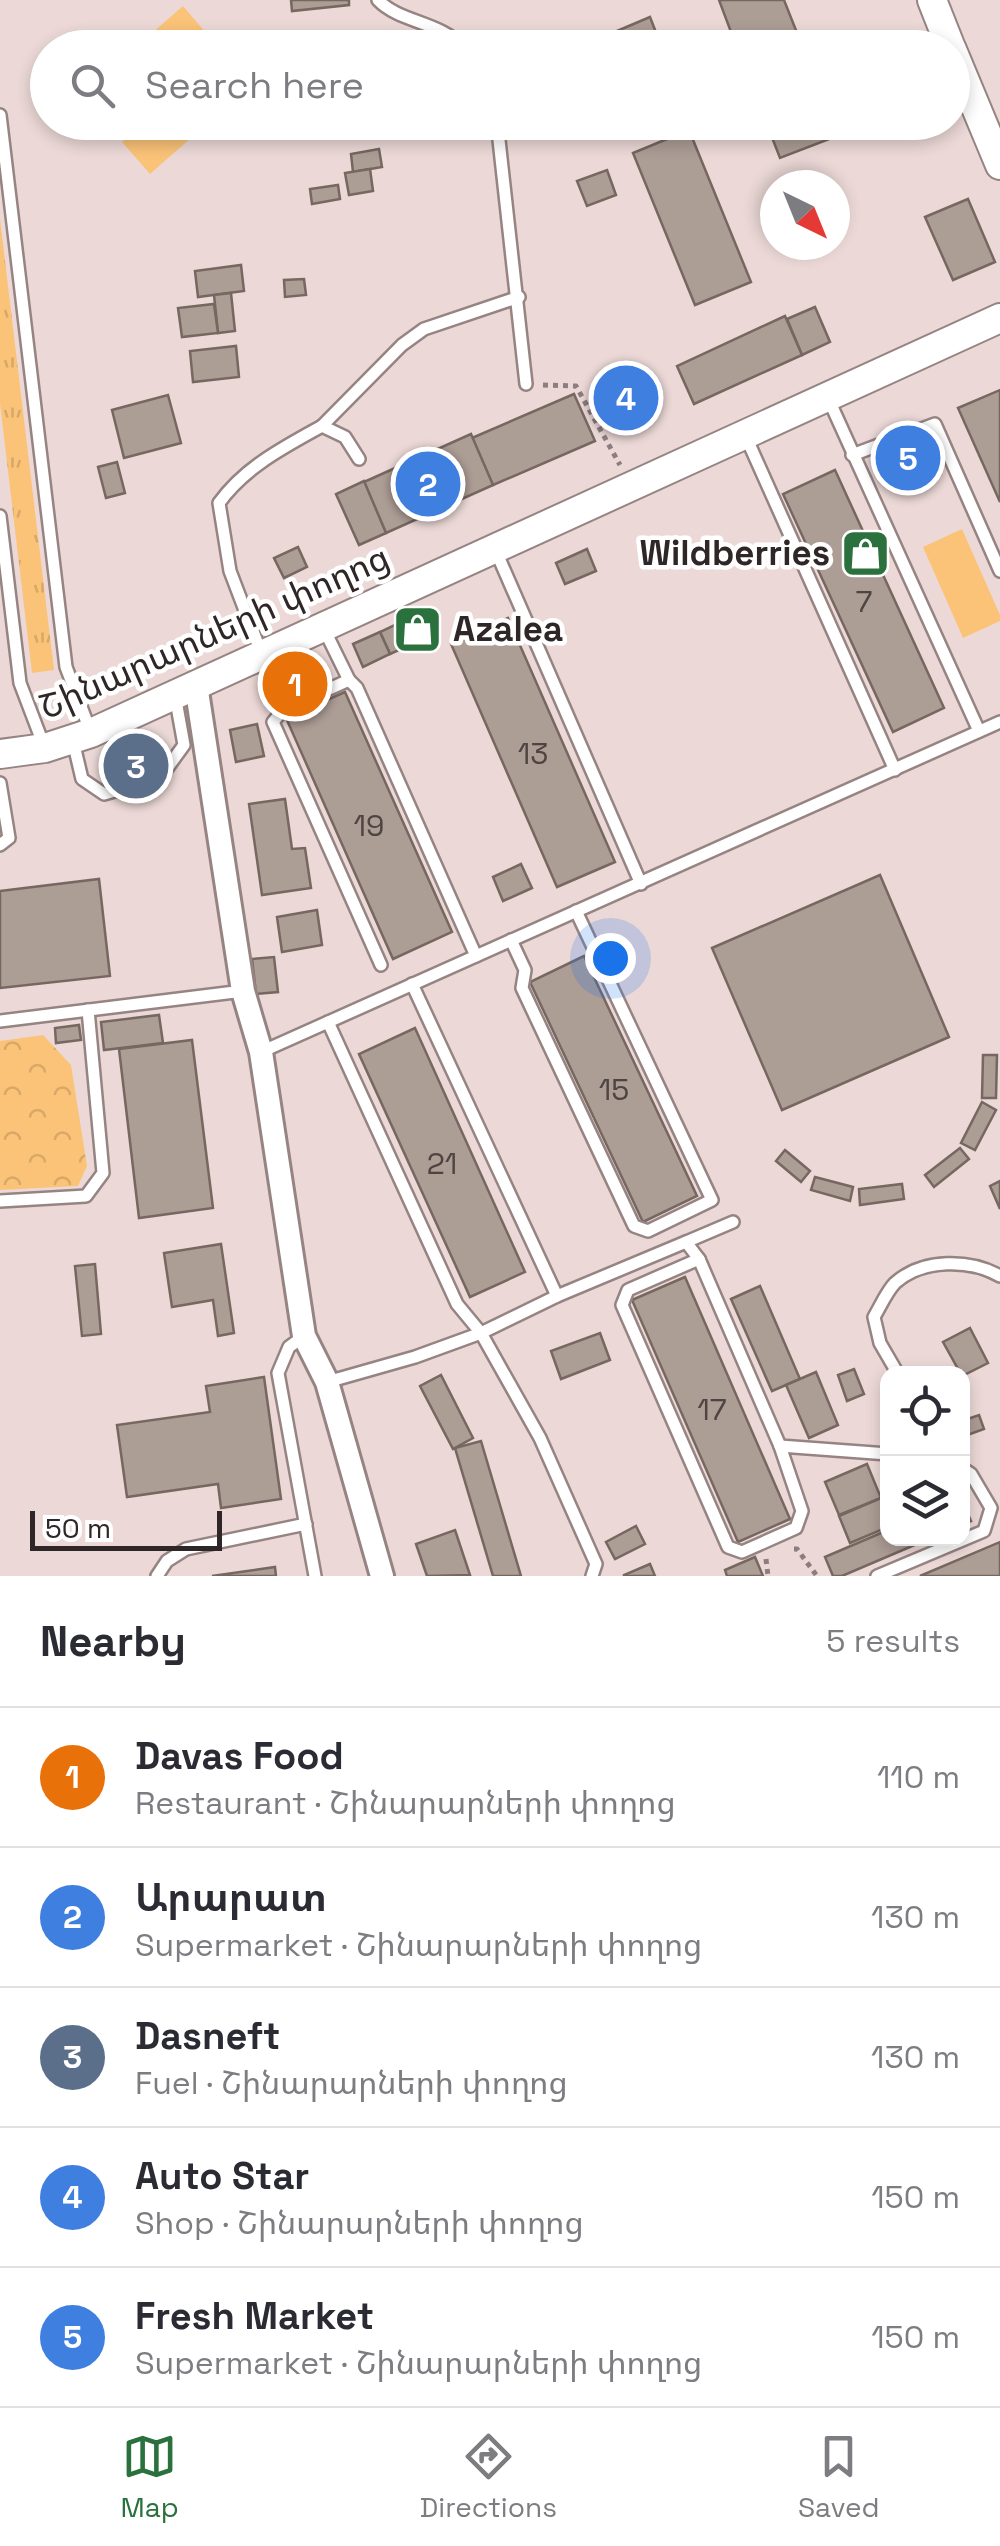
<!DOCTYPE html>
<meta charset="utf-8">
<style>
:root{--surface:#fff;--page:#f2f2f3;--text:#2b2b33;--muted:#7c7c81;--line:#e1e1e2;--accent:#2b713d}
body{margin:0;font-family:"Space Grotesk","Noto Sans Armenian",sans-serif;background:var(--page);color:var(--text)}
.controls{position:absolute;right:30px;bottom:30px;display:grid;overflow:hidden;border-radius:20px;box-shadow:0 5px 15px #0003}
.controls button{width:90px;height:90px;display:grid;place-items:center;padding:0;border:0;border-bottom:2px solid var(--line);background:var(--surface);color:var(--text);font:50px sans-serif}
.compass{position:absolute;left:760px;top:170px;width:90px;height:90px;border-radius:50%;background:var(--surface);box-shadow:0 5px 15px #0003;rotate:137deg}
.scale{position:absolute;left:30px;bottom:25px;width:192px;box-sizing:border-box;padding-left:10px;border:5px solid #2f2727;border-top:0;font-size:28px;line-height:35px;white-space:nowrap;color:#2f2727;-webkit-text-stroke:8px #fff;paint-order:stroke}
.you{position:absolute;left:610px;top:958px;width:35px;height:35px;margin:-25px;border:8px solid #fff;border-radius:50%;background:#1a73e8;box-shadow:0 0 0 15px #1a73e833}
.badge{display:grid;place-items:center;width:65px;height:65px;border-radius:50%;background:var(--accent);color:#fff;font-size:32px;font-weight:700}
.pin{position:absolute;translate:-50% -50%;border:5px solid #fff;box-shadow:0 2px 10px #0006}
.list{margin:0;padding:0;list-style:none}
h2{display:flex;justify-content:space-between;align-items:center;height:130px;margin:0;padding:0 40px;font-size:42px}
h2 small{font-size:32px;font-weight:400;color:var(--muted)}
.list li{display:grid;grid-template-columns:65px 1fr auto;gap:30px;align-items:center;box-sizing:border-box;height:140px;padding:0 40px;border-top:2px solid var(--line)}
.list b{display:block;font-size:38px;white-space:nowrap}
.list p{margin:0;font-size:32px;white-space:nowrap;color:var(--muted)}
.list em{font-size:32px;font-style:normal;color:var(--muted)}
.icon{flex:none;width:55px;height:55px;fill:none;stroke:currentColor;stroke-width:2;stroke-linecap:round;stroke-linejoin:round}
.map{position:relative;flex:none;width:1000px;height:1576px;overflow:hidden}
.search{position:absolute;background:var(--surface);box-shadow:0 5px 15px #0003;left:30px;right:30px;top:30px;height:110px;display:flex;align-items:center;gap:25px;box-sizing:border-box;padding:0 35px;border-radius:55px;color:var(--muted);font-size:38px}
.sheet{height:830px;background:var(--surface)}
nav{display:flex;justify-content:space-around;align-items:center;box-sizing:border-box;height:140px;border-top:2px solid var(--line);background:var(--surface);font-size:28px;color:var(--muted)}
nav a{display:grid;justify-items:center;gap:5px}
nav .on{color:var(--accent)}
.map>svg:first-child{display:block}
.grass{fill:url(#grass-tufts)}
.forest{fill:url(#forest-crowns)}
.park{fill:#fbc378}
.building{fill:#ac9d95;stroke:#766760;stroke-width:2.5}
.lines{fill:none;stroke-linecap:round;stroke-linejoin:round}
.service-casing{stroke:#968483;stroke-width:16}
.minor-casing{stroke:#968483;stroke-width:28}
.tertiary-casing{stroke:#968483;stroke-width:32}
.path{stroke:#8c7e7e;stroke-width:5;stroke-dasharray:5 5;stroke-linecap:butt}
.service{stroke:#fff;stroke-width:11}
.minor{stroke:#fff;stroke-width:22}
.tertiary{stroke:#fff;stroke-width:28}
.labels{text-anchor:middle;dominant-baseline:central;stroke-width:9;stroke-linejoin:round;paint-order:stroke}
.number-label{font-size:30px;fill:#4e4442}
.poi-label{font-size:35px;font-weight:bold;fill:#2f2727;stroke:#fff;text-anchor:end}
.street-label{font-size:35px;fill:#2f2727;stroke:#fff}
</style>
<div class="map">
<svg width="1000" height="1576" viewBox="0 0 1000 1576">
<defs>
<pattern id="grass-tufts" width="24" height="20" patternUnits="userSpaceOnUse" patternTransform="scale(2.5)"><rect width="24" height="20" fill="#fbc378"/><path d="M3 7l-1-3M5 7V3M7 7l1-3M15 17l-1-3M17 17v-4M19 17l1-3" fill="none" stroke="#d7a868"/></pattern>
<pattern id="forest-crowns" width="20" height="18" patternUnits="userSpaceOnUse" patternTransform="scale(2.5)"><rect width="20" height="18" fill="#fbc378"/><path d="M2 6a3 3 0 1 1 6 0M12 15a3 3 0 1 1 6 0" fill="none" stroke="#d7a868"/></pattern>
</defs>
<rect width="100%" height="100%" fill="#ecd9d7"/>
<polygon class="grass" points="0,219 54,670 32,673 0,404"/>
<polygon class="forest" points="43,1035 71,1065 87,1166 78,1186 0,1190 0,1041"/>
<g class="park">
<polygon points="183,6 212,40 204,47 136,47"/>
<polygon points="144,123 144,122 208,123 150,174 122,142"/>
<polygon points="962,529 1000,615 1000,621 963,638 923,547"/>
</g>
<g class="building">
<polygon points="291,0 349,0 349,5 292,11"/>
<polygon points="719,0 784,0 803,48 737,48"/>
<polygon points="650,17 662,48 577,48"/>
<polygon points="766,122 832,122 837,136 780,158"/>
<polygon points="689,130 751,282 695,305 633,153"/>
<polygon points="379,149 382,167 353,172 351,154"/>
<polygon points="370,169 373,191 349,195 345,173"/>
<polygon points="607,170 616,195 587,206 577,181"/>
<polygon points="338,185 340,199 312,204 310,189"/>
<polygon points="968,199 995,262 953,280 925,217"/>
<polygon points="241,265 244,291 198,297 195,271"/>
<polygon points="304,279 306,295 285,297 284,280"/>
<polygon points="231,293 235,331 218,333 214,295"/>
<polygon points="214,304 218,333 182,337 178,308"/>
<polygon points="815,307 830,342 802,355 787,319"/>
<polygon points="785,316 802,355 694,404 677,366"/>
<polygon points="236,346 239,377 193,382 190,351"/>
<polygon points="627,367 650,418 625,429 601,379"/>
<polygon points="1000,390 1000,502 958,408"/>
<polygon points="574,394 595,441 493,485 472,438"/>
<polygon points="168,395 181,443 124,458 112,410"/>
<polygon points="471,434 493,485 386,533 364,482"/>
<polygon points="917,442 926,464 900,474 891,452"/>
<polygon points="117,462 125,493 106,498 98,467"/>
<polygon points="835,470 944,708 893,732 783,494"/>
<polygon points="364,481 386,533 359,545 336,494"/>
<polygon points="298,547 307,567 284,578 274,558"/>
<polygon points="587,549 596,571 565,584 556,563"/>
<polygon points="422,612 432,635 390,654 380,632"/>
<polygon points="508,618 615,862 557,887 451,644"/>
<polygon points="380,632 390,654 363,667 353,644"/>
<polygon points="304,669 313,686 285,700 277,682"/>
<polygon points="345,692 452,932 393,959 286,718"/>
<polygon points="257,724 264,756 236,762 230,730"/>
<polygon points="285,799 292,849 305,848 311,888 262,895 249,804"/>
<polygon points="521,864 532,888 503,901 493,877"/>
<polygon points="880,875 949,1037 782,1110 712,948"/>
<polygon points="99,879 110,976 0,988 0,891"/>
<polygon points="317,910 322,945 282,952 277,917"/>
<polygon points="584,956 697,1196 643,1222 530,982"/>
<polygon points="274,957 278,992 256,994 252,959"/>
<polygon points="159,1015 163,1043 104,1050 101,1022"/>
<polygon points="79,1025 81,1040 56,1043 55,1028"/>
<polygon points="415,1028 525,1272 470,1297 359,1054"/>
<polygon points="192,1040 213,1208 139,1218 119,1049"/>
<polygon points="983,1055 997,1055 996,1098 982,1098"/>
<polygon points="982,1102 996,1110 975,1150 961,1143"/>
<polygon points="960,1148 969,1159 934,1187 925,1175"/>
<polygon points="785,1150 810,1171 801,1182 776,1161"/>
<polygon points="815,1177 853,1187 850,1201 811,1190"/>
<polygon points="1000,1181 1000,1209 990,1186"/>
<polygon points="902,1184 904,1199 860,1205 859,1189"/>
<polygon points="221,1244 234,1333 218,1336 213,1300 172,1307 164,1253"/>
<polygon points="95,1264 101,1334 82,1336 75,1266"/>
<polygon points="685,1277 790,1519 738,1542 632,1300"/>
<polygon points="760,1286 800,1379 772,1391 731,1299"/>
<polygon points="970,1328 988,1363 962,1376 943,1342"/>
<polygon points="600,1333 610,1360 561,1379 551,1351"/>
<polygon points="854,1369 864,1394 847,1401 838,1375"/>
<polygon points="816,1372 838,1425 809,1438 786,1385"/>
<polygon points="441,1375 473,1438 453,1449 420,1386"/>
<polygon points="264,1377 281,1499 221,1508 218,1484 127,1497 117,1425 210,1412 206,1386"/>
<polygon points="979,1415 984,1429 962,1437 962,1421"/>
<polygon points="481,1441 521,1576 493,1576 455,1448"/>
<polygon points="867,1464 881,1498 839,1515 825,1482"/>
<polygon points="881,1498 888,1513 888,1527 850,1543 839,1516"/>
<polygon points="962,1500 971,1521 962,1525"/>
<polygon points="636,1526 645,1544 615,1559 606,1542"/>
<polygon points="455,1530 470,1575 427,1576 416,1544"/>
<polygon points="888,1530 888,1538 931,1538 842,1576 833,1576 825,1557"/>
<polygon points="1000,1542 1000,1576 920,1576"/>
<polygon points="755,1557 763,1576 727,1576 725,1570"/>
<polygon points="650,1564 655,1576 624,1576 624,1575"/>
<polygon points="275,1567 276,1576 212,1576"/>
</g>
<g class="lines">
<defs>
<g id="service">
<path d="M378,0C400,23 440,21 464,48"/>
<polyline points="0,115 66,667 91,733"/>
<polyline points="497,122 526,384"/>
<polyline points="828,398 979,731"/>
<polyline points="322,426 402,345 424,329 519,297"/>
<polyline points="746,437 895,770"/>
<polyline points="852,455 935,424 1000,571"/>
<polyline points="0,516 20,683 44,746"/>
<polyline points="495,549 641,884"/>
<polyline points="323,627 349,680 357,688 476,956"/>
<path d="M262,655L230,571L219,503C245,467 284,447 322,426L345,437L359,459"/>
<polyline points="349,680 283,710 273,722 381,965"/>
<polyline points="73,741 82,779 104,794 160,778 184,745 175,695"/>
<polyline points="0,783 9,838 0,845"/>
<polyline points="511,940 525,970 522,988 634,1226 648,1231 712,1200 576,911"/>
<polyline points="412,984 557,1296"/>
<polyline points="0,1021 243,991"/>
<polyline points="328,1022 457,1304 481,1333 557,1296 686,1242 699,1259 780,1446 888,1454"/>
<polyline points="261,1052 1000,722"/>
<polyline points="0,1201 86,1196 103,1173 88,1010"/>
<polyline points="686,1242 733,1222"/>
<polyline points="699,1259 628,1290 622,1305 728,1547 742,1552 796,1528 802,1511 780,1446"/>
<polyline points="304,1336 289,1347 278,1373 315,1576"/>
<path d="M898,1374L880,1343L874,1317C880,1307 887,1291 895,1283C923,1258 970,1259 1000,1276"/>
<polyline points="327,1382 415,1357 481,1333 540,1438 596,1564 592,1576"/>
<polyline points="157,1576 167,1561 186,1549 306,1524"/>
<polyline points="877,1576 984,1531 991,1508 971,1474 962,1468"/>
</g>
<polyline id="minor" points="196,685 243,991 261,1052 304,1336 327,1382 382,1576"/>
<g id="tertiary">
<polyline points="932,0 951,48"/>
<polyline points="952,50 1000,165"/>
<polyline points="0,754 45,748 91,733 1000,318"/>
</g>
</defs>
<use href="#service" class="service-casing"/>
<use href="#minor" class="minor-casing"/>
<use href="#tertiary" class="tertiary-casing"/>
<g class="path">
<polyline points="543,385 576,386 620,465"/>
<polyline points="794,1549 797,1549 817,1576"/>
<polyline points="766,1559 768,1576"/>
</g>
<use href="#service" class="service"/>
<use href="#minor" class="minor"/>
<use href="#tertiary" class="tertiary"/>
</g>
<defs>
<symbol id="shop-square" viewBox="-11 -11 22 22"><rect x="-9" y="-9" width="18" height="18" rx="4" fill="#2b713d" stroke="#fff"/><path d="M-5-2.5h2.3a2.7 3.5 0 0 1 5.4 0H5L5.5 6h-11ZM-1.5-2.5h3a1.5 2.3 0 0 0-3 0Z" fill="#fff"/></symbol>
</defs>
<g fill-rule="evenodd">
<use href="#shop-square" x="838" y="526" width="55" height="55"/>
<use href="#shop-square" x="390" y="602" width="55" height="55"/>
</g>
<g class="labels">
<g class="number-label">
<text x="864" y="601">7</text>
<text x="533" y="753">13</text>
<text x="369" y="825">19</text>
<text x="614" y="1089">15</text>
<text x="442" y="1163">21</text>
<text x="712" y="1409">17</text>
</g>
<g class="poi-label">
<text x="830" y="553">Wildberries</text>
<text x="453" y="629" text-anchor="start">Azalea</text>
</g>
<g class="street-label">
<text transform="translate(214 632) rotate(-24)">Շինարարների փողոց</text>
</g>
</g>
</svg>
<div class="controls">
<button><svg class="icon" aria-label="locate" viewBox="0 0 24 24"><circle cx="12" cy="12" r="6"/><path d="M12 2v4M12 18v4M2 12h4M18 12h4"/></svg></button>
<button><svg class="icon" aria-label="layers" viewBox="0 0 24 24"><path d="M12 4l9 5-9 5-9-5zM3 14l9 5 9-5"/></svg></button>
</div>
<svg class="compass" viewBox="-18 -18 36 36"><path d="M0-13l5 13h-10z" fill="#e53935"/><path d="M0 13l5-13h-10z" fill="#7c7c81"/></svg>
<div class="scale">50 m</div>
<div class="you"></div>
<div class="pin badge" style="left:295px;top:684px;background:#e8710a">1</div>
<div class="pin badge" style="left:428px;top:484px;background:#3f7fe0">2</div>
<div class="pin badge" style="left:136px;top:766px;background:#5c6f8a">3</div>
<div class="pin badge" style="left:626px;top:398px;background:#3f7fe0">4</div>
<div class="pin badge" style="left:908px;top:458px;background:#3f7fe0">5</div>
<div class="search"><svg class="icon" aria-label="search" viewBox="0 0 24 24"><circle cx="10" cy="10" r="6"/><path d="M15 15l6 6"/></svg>Search here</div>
</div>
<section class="sheet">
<h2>Nearby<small>5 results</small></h2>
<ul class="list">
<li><span class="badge" style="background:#e8710a">1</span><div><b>Davas Food</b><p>Restaurant · Շինարարների փողոց</p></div><em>110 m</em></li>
<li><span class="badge" style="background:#3f7fe0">2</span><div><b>Արարատ</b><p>Supermarket · Շինարարների փողոց</p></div><em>130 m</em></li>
<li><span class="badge" style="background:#5c6f8a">3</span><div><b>Dasneft</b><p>Fuel · Շինարարների փողոց</p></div><em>130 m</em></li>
<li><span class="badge" style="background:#3f7fe0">4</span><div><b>Auto Star</b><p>Shop · Շինարարների փողոց</p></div><em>150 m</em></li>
<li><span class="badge" style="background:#3f7fe0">5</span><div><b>Fresh Market</b><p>Supermarket · Շինարարների փողոց</p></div><em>150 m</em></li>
</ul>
</section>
<nav>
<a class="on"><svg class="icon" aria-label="map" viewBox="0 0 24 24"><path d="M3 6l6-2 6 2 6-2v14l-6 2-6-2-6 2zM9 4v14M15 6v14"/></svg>Map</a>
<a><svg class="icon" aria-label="directions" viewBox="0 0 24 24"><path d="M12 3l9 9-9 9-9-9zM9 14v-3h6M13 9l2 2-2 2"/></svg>Directions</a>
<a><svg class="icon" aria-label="saved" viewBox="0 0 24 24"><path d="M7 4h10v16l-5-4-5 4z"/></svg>Saved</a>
</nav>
